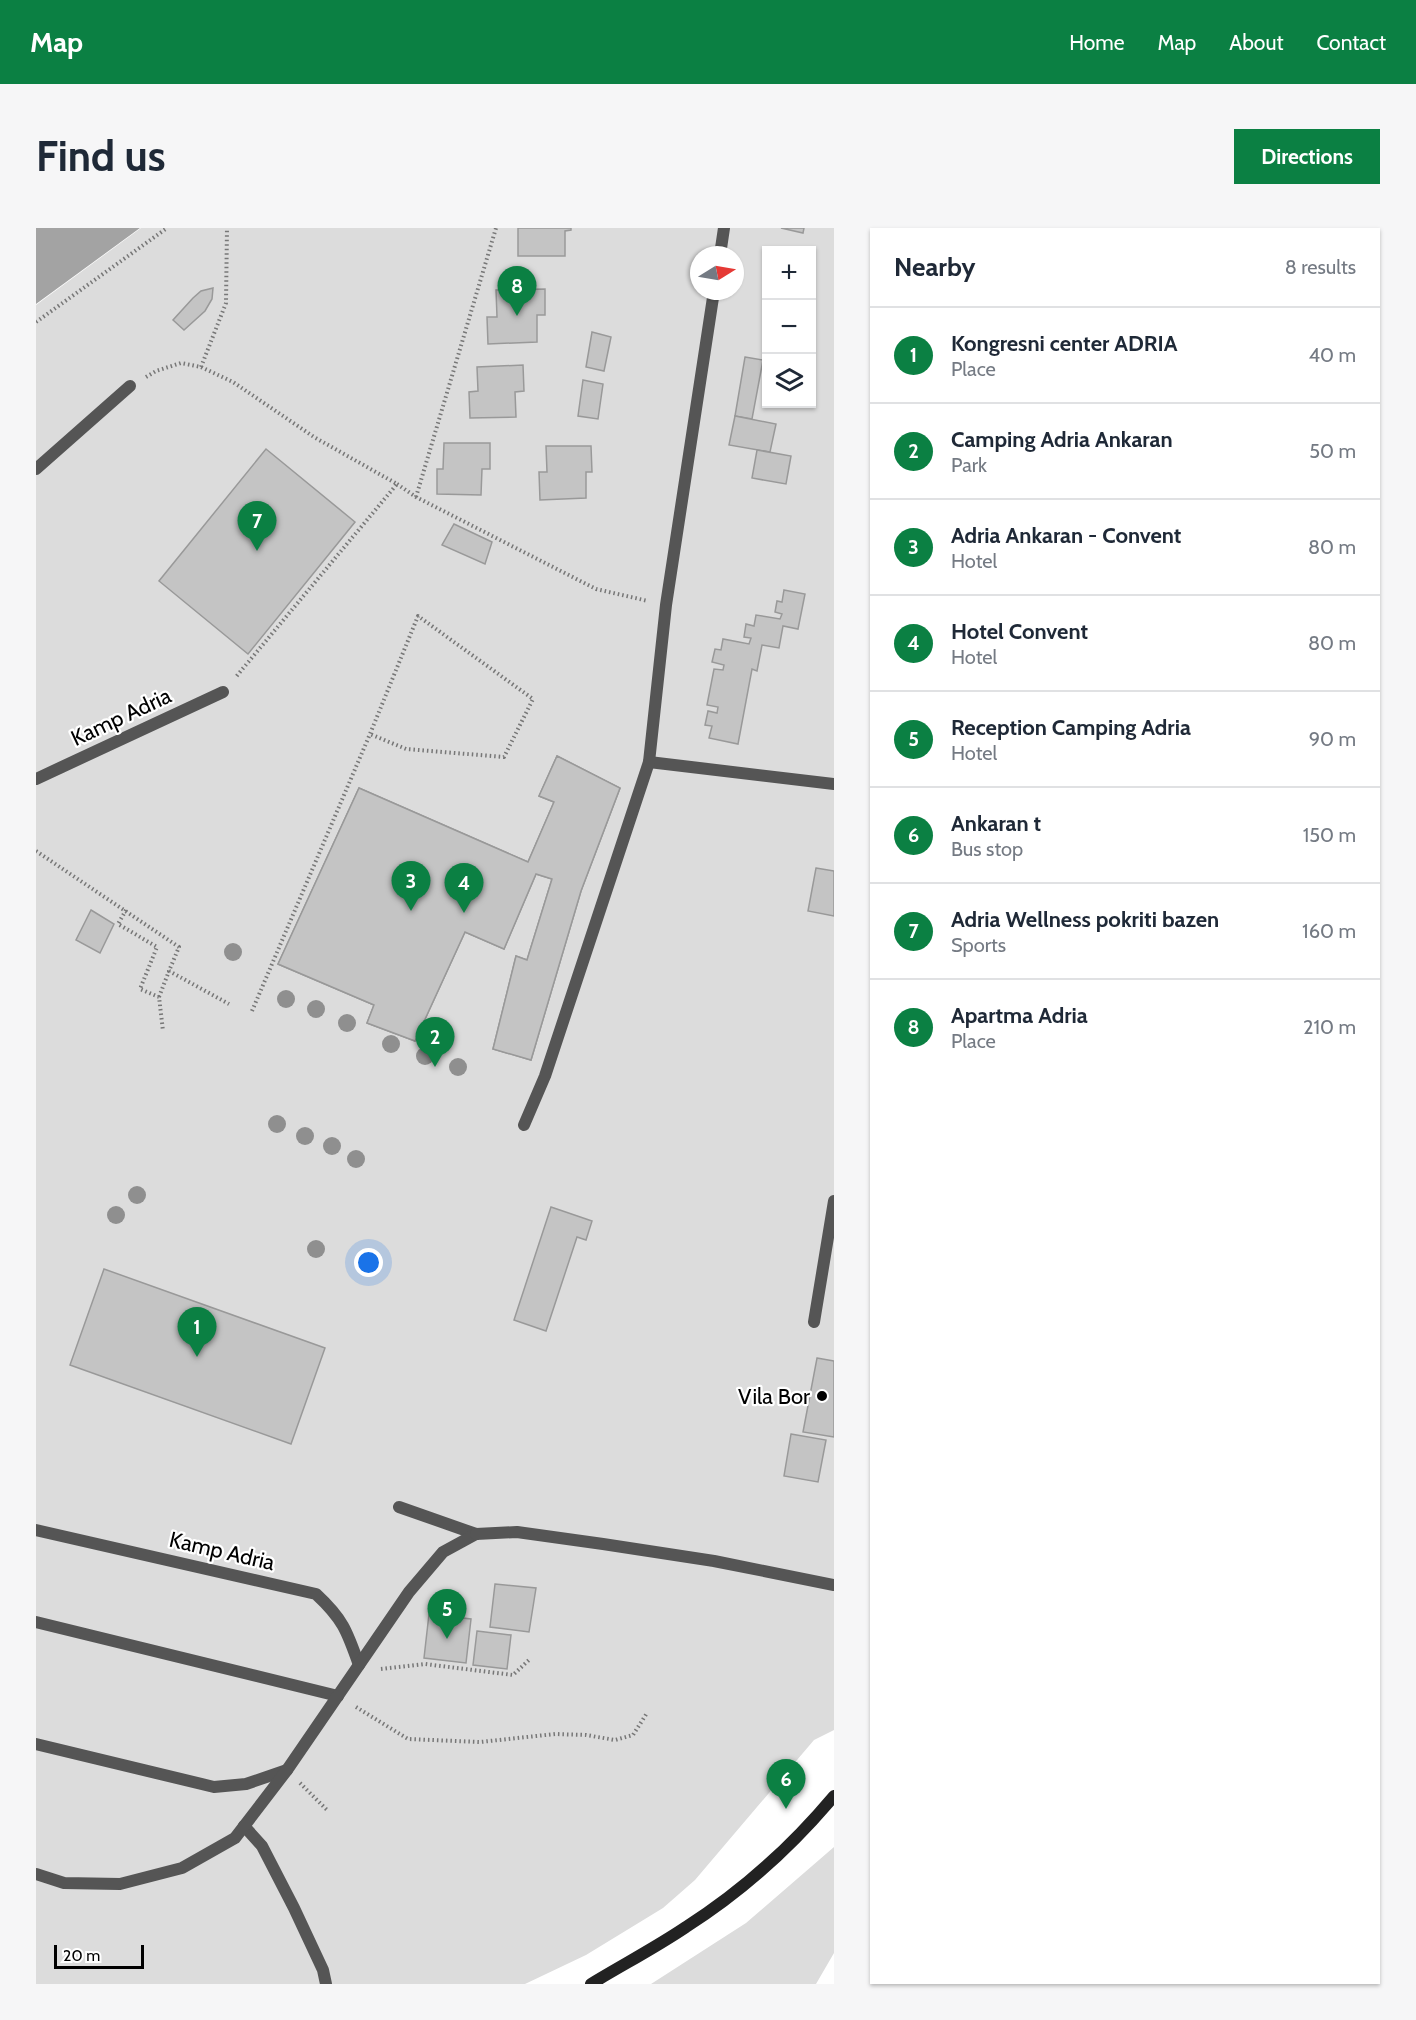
<!DOCTYPE html>
<meta charset="utf-8">
<style>
:root{--surface:#fff;--page:#f6f6f7;--text:#1f2937;--muted:#747a83;--line:#e0e1e3;--accent:#0b8043}
body{margin:0;font-family:Cabin,sans-serif;background:var(--page);color:var(--text)}
.controls{position:absolute;right:18px;top:18px;display:grid;overflow:hidden;border-radius:0px;box-shadow:0 2px 4px #0004}
.controls button{width:54px;height:54px;display:grid;place-items:center;padding:0;border:0;border-bottom:2px solid var(--line);background:var(--surface);color:var(--text);font:30px sans-serif}
.compass{position:absolute;left:654px;top:18px;width:54px;height:54px;border-radius:50%;background:var(--surface);box-shadow:0 2px 4px #0004;rotate:79deg}
.scale{position:absolute;left:18px;bottom:15px;width:90px;box-sizing:border-box;padding-left:6px;border:3px solid #000;border-top:0;font-size:16px;line-height:21px;white-space:nowrap;color:#000;-webkit-text-stroke:4px #fff;paint-order:stroke}
.you{position:absolute;left:333px;top:1035px;width:21px;height:21px;margin:-15px;border:4px solid #fff;border-radius:50%;background:#1a73e8;box-shadow:0 0 0 9px #1a73e833}
.badge{display:grid;place-items:center;width:39px;height:39px;border-radius:50%;background:var(--accent);color:#fff;font-size:20px;font-weight:700}
.pin{position:absolute;translate:-50% -50px;filter:drop-shadow(0 2px 3px #0008)}
.pin::after{content:'';position:absolute;top:32px;width:21px;height:18px;background:inherit;clip-path:polygon(0 0,100% 0,50% 100%)}
.list{margin:0;padding:0;list-style:none}
h2{display:flex;justify-content:space-between;align-items:center;height:78px;margin:0;padding:0 24px;font-size:26px}
h2 small{font-size:20px;font-weight:400;color:var(--muted)}
.list li{display:grid;grid-template-columns:39px 1fr auto;gap:18px;align-items:center;box-sizing:border-box;height:96px;padding:0 24px;border-top:2px solid var(--line)}
.list b{display:block;font-size:22px;white-space:nowrap}
.list p{margin:0;font-size:20px;white-space:nowrap;color:var(--muted)}
.list em{font-size:20px;font-style:normal;color:var(--muted)}
.icon{flex:none;width:33px;height:33px;fill:none;stroke:currentColor;stroke-width:2;stroke-linecap:round;stroke-linejoin:round}
.map{position:relative;flex:none;width:798px;height:1756px;overflow:hidden;border-radius:0px}
header{display:flex;align-items:center;gap:36px;box-sizing:border-box;height:84px;padding:0 30px;background:var(--accent);color:#fff}
header strong{font-size:28px}
nav{display:flex;gap:33px;margin-inline-start:auto;font-size:21px}
.intro{display:flex;align-items:center;justify-content:space-between;box-sizing:border-box;height:144px;padding:0 36px}
h1{margin:0;font-size:42px}
.button{padding:15px 27px;border-radius:0px;background:var(--accent);color:#fff;font-size:21px;font-weight:700}
main{display:flex;gap:36px;padding:0 36px}
aside{flex:1;background:var(--surface);border-radius:0px;box-shadow:0 2px 4px #0004}
.map>svg:first-child{display:block}
.green{fill:#dcdcdc;fill-rule:evenodd}
.water{fill:#a3a3a3}
.building{fill:#c4c4c4;stroke:#999;stroke-width:1.5;fill-rule:evenodd}
.lines{fill:none;stroke-linecap:round;stroke-linejoin:round}
.path{stroke:#777;stroke-width:4;stroke-dasharray:1.5 3;stroke-linecap:butt}
.service{stroke:#555;stroke-width:12}
.minor{stroke:#555;stroke-width:12}
.secondary{stroke:#222;stroke-width:12}
.tree{fill:#8f8f8f}
.poi-dot{fill:#000;stroke:#fff;stroke-width:2}
.labels{text-anchor:middle;dominant-baseline:central;stroke-width:4.5;stroke-linejoin:round;paint-order:stroke}
.street-label{font-size:22px;fill:#000;stroke:#fff}
.poi-label{font-size:22px;fill:#000;stroke:#fff;text-anchor:end}
</style>
<header>
<strong>Map</strong>
<nav><a>Home</a><a>Map</a><a>About</a><a>Contact</a></nav>
</header>
<div class="intro"><h1>Find us</h1><a class="button">Directions</a></div>
<main>
<div class="map">
<svg width="798" height="1756" viewBox="0 0 798 1756">
<rect width="100%" height="100%" fill="#fff"/>
<g class="green">
<path d="M105,0H798V1502L778,1512L659,1652L627,1680L550,1727L489,1756H0V77ZM730,22H776V176H730ZM663,27H699V63H663Z"/>
<polygon points="798,1619 798,1725 780,1756 615,1756 710,1695"/>
</g>
<polygon class="water" points="0,0 104,0 0,76"/>
<g class="building">
<polygon points="482,0 535,0 535,2 529,3 529,28 482,28"/>
<polygon points="745,0 768,0 767,5"/>
<polygon points="177,60 176,71 169,83 148,102 137,92 157,70 165,63"/>
<polygon points="509,61 509,87 501,87 501,114 452,116 451,89 461,89 460,62"/>
<polygon points="556,104 575,109 568,143 550,139"/>
<polygon points="709,129 727,132 716,191 699,188"/>
<polygon points="487,137 488,163 479,164 480,189 434,190 433,164 442,163 441,139"/>
<polygon points="547,152 567,156 562,191 542,188"/>
<polygon points="699,188 740,196 734,224 693,217"/>
<polygon points="408,215 454,215 454,241 446,241 445,267 401,266 401,241 407,241"/>
<polygon points="510,218 555,218 556,244 550,244 550,270 504,272 503,244 511,244"/>
<polygon points="230,221 319,294 212,426 123,353"/>
<polygon points="721,222 755,228 750,256 716,250"/>
<polygon points="418,296 456,314 449,336 406,317"/>
<polygon points="748,362 769,366 762,401 747,398 743,420 726,417 721,443 716,441 702,516 673,510 676,498 669,497 672,483 681,485 682,479 671,477 678,441 687,442 688,437 676,434 679,421 685,422 687,411 713,416 715,410 708,409 710,396 718,398 720,387 744,391 746,386 739,384 741,373 746,374"/>
<path d="M521,528L584,560L545,663L495,832L457,821L480,728L491,732L516,651L500,646L468,721L429,704L379,813L331,795L338,777L242,736L323,560L492,634L518,574L503,568ZM335,652L380,671L360,718L316,699Z"/>
<polygon points="521,528 584,560 545,663 495,832 457,821 480,728 491,732 516,651 500,646 468,721 429,704 379,813 331,795 338,777 242,736 323,560 492,634 518,574 503,568"/>
<polygon points="780,640 798,643 798,688 772,683"/>
<polygon points="55,682 78,696 64,725 40,712"/>
<polygon points="515,979 556,993 550,1012 541,1009 510,1103 478,1092"/>
<polygon points="68,1041 289,1120 255,1216 34,1137"/>
<polygon points="781,1130 798,1133 798,1209 767,1204"/>
<polygon points="755,1206 790,1212 782,1254 748,1248"/>
<polygon points="459,1356 500,1360 493,1404 454,1399"/>
<polygon points="393,1386 435,1391 430,1435 388,1430"/>
<polygon points="441,1403 475,1407 471,1441 437,1437"/>
</g>
<g class="lines">
<g class="path">
<polyline points="0,94 131,0"/>
<polyline points="165,139 190,75 191,0"/>
<polyline points="110,149 120,143 145,135 165,139 197,154 278,209 361,256 199,450"/>
<polyline points="361,256 380,269 560,361 612,373"/>
<polyline points="380,269 460,0"/>
<polyline points="0,623 143,719 133,743 193,776"/>
<polyline points="90,682 82,696 121,719 104,761 123,769 127,803"/>
<polyline points="123,769 133,743"/>
<polyline points="216,783 334,506 382,388 497,471 468,529 370,521 334,506"/>
<polyline points="345,1441 389,1436 477,1447 494,1431"/>
<polyline points="320,1479 372,1511 444,1514 519,1506 550,1507 579,1512 597,1507 611,1485"/>
<polyline points="264,1555 292,1583"/>
</g>
<g class="service">
<polyline points="684,27 688,0"/>
<polyline points="0,241 94,158"/>
<polyline points="613,534 798,556"/>
<polyline points="0,551 187,464"/>
<polyline points="488,897 509,848 613,534 630,377 678,63"/>
<polyline points="778,1094 798,973"/>
<polyline points="363,1279 440,1306"/>
<path d="M0,1302L280,1366C307,1391 311,1403 323,1437"/>
<polyline points="0,1394 302,1468"/>
<polyline points="0,1516 178,1559 210,1556 251,1542"/>
<polyline points="208,1598 226,1618 258,1680 287,1742 290,1756"/>
<polyline points="0,1646 28,1655 84,1656 146,1640 199,1610 251,1542 373,1364 407,1324 440,1306"/>
</g>
<polyline class="minor" points="440,1306 481,1304 567,1316 678,1333 798,1357"/>
<path class="secondary" d="M555,1756C586,1737 619,1720 650,1699C705,1664 756,1618 798,1568"/>
</g>
<g class="tree">
<circle cx="197" cy="724" r="9"/>
<circle cx="250" cy="771" r="9"/>
<circle cx="280" cy="781" r="9"/>
<circle cx="311" cy="795" r="9"/>
<circle cx="355" cy="816" r="9"/>
<circle cx="389" cy="828" r="9"/>
<circle cx="422" cy="839" r="9"/>
<circle cx="241" cy="896" r="9"/>
<circle cx="269" cy="908" r="9"/>
<circle cx="296" cy="918" r="9"/>
<circle cx="320" cy="931" r="9"/>
<circle cx="101" cy="967" r="9"/>
<circle cx="80" cy="987" r="9"/>
<circle cx="280" cy="1021" r="9"/>
</g>
<circle class="poi-dot" cx="786" cy="1168" r="6"/>
<g class="labels">
<g class="street-label">
<text transform="translate(85 489) rotate(-25)">Kamp Adria</text>
<text transform="translate(186 1323) rotate(13)">Kamp Adria</text>
</g>
<g class="poi-label">
<text x="774" y="1168">Vila Bor</text>
</g>
</g>
</svg>
<div class="controls">
<button>+</button>
<button>−</button>
<button><svg class="icon" aria-label="layers" viewBox="0 0 24 24"><path d="M12 4l9 5-9 5-9-5zM3 14l9 5 9-5"/></svg></button>
</div>
<svg class="compass" viewBox="-18 -18 36 36"><path d="M0-13l5 13h-10z" fill="#e53935"/><path d="M0 13l5-13h-10z" fill="#747a83"/></svg>
<div class="scale">20 m</div>
<div class="you"></div>
<div class="pin badge" style="left:161px;top:1129px">1</div>
<div class="pin badge" style="left:399px;top:839px">2</div>
<div class="pin badge" style="left:375px;top:683px">3</div>
<div class="pin badge" style="left:428px;top:685px">4</div>
<div class="pin badge" style="left:411px;top:1411px">5</div>
<div class="pin badge" style="left:750px;top:1581px">6</div>
<div class="pin badge" style="left:221px;top:323px">7</div>
<div class="pin badge" style="left:481px;top:88px">8</div>
</div>
<aside>
<h2>Nearby<small>8 results</small></h2>
<ul class="list">
<li><span class="badge">1</span><div><b>Kongresni center ADRIA</b><p>Place</p></div><em>40 m</em></li>
<li><span class="badge">2</span><div><b>Camping Adria Ankaran</b><p>Park</p></div><em>50 m</em></li>
<li><span class="badge">3</span><div><b>Adria Ankaran - Convent</b><p>Hotel</p></div><em>80 m</em></li>
<li><span class="badge">4</span><div><b>Hotel Convent</b><p>Hotel</p></div><em>80 m</em></li>
<li><span class="badge">5</span><div><b>Reception Camping Adria</b><p>Hotel</p></div><em>90 m</em></li>
<li><span class="badge">6</span><div><b>Ankaran t</b><p>Bus stop</p></div><em>150 m</em></li>
<li><span class="badge">7</span><div><b>Adria Wellness pokriti bazen</b><p>Sports</p></div><em>160 m</em></li>
<li><span class="badge">8</span><div><b>Apartma Adria</b><p>Place</p></div><em>210 m</em></li>
</ul>
</aside>
</main>
